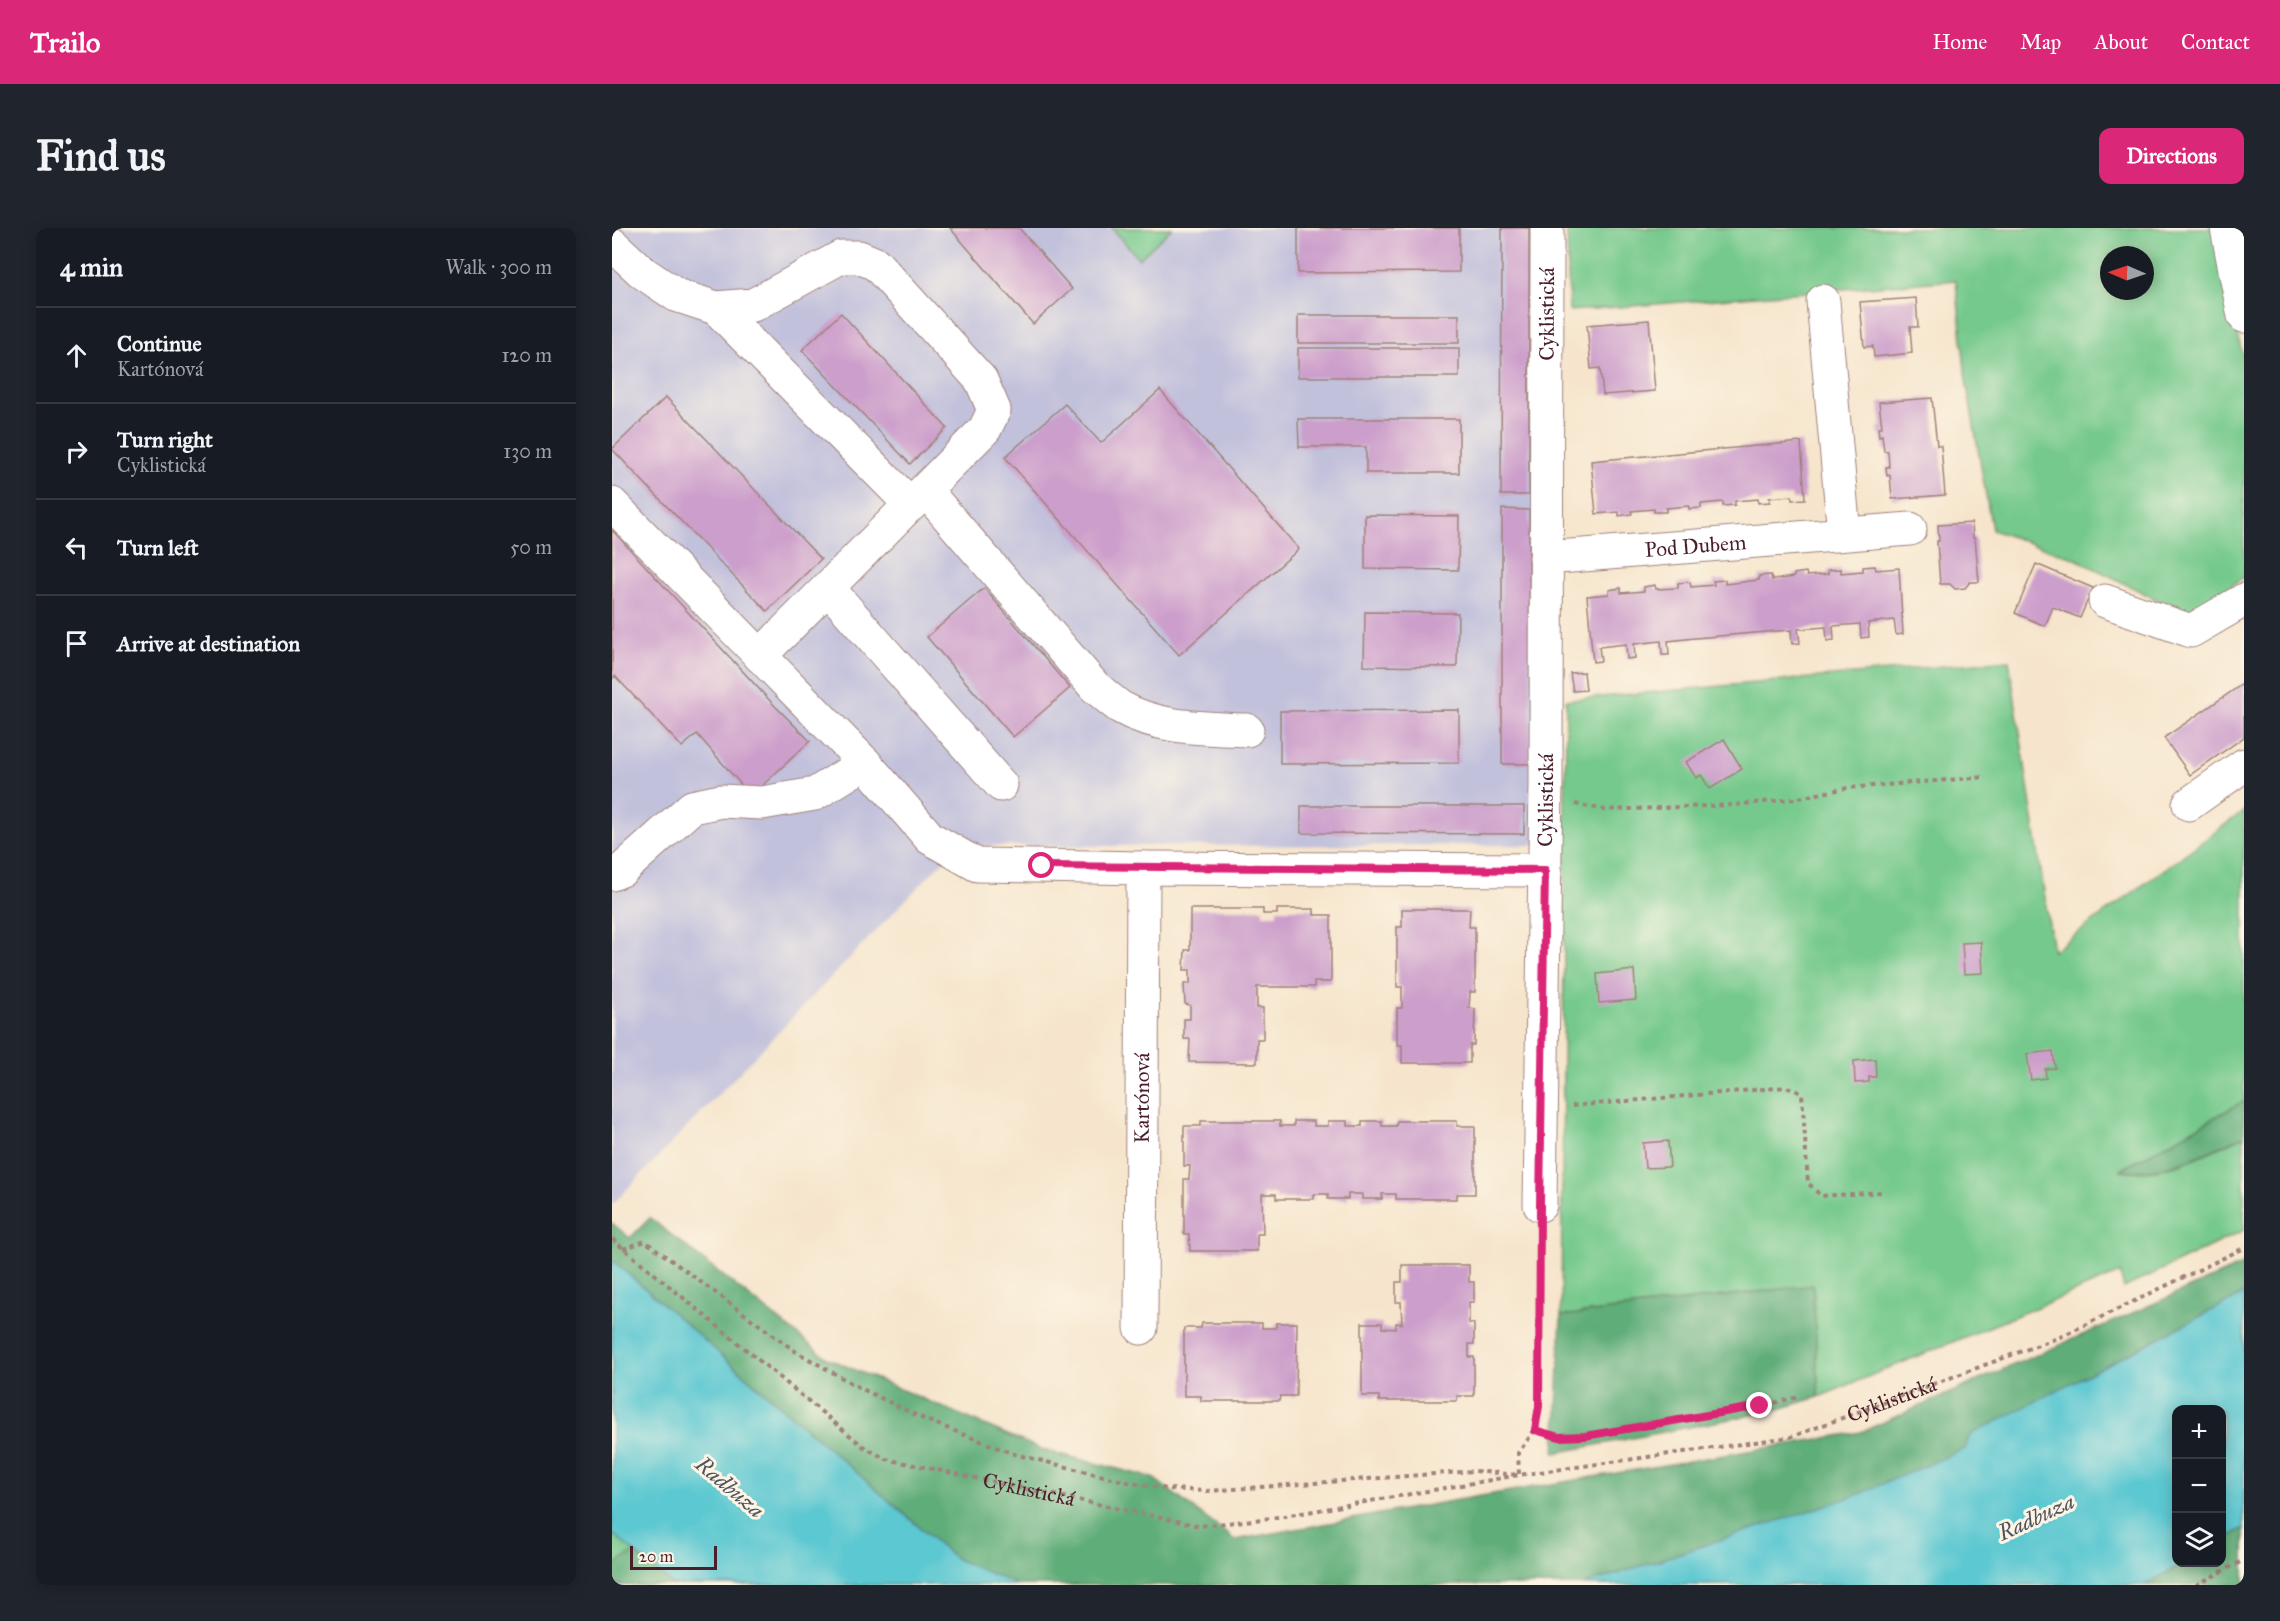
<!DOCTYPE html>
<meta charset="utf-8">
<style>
:root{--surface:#171b24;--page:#20242c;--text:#f1f3f6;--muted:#9ea1a6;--line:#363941;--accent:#db2777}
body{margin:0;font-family:"IM FELL Great Primer",serif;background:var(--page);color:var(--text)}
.controls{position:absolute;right:18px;bottom:18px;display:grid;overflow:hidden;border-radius:12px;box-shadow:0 3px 15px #0003}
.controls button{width:54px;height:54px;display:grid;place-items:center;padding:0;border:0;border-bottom:2px solid var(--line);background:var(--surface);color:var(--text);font:30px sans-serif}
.compass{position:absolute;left:1488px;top:18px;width:54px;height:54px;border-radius:50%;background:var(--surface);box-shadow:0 3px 15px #0003;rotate:272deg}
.scale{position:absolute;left:18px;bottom:15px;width:87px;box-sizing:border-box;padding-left:6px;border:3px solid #4a1f2b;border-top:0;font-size:16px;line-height:21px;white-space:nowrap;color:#4a1f2b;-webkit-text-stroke:4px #fcf5e5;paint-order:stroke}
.stop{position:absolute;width:18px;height:18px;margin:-14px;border:4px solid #db2777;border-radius:50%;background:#fff}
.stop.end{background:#db2777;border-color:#fff;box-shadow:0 2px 6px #0008}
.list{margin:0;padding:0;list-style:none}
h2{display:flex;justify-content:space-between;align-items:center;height:78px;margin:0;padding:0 24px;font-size:26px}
h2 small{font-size:20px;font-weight:400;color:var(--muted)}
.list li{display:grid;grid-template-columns:39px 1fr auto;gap:18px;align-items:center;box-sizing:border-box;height:96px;padding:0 24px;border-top:2px solid var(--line)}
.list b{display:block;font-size:22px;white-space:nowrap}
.list p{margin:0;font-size:20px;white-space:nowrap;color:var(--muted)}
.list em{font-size:20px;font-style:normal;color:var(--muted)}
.icon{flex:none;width:33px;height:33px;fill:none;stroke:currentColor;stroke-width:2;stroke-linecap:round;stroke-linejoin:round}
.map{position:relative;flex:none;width:1632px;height:1357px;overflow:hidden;border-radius:12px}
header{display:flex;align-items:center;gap:36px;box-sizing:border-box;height:84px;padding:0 30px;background:var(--accent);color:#fff}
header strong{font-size:28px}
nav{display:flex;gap:33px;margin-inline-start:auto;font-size:21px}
.intro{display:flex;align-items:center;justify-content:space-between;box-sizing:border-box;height:144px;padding:0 36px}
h1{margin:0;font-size:42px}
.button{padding:15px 27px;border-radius:12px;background:var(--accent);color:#fff;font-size:21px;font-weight:700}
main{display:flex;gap:36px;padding:0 36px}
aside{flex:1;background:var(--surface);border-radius:12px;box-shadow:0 3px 15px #0003}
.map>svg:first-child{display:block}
.industrial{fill:#c2c1dc}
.green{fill:#74c98c;stroke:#5f745c;stroke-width:1.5;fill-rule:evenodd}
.forest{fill:#5fad78;stroke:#546652;stroke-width:1.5}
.water{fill:#5bc8d1;stroke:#52747e;stroke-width:1.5}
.building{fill:#cc9ecb}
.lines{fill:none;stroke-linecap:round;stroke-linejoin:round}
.minor-casing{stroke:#a0827c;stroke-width:35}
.path{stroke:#a0827c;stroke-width:4;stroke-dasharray:4.5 4.5;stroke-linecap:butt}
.minor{stroke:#fff;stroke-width:33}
.route{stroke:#db2777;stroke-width:8}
.labels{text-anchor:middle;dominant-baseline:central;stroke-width:6;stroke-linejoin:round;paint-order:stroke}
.street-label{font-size:21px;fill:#4a1f2b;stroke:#fcf5e5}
.water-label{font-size:22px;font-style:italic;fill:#4f525d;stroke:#fcf5e5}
</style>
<header>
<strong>Trailo</strong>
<nav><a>Home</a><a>Map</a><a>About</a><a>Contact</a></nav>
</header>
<div class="intro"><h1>Find us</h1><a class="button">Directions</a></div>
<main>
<aside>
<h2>4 min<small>Walk · 300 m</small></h2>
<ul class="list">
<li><svg class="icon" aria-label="ahead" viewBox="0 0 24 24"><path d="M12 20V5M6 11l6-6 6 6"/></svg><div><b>Continue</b><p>Kartónová</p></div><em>120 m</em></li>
<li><svg class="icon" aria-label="right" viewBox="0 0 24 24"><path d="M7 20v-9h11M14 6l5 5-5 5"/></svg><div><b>Turn right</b><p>Cyklistická</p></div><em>130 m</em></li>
<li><svg class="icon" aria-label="left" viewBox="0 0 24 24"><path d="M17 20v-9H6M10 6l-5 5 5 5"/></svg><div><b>Turn left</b></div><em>50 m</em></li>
<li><svg class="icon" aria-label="arrive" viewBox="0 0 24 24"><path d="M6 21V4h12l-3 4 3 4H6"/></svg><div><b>Arrive at destination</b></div></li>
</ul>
</aside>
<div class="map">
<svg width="1632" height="1357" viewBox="0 0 1632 1357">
<rect width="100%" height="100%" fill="#fcf5e5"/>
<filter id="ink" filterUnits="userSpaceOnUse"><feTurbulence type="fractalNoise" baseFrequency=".0167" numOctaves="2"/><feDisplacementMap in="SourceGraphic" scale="12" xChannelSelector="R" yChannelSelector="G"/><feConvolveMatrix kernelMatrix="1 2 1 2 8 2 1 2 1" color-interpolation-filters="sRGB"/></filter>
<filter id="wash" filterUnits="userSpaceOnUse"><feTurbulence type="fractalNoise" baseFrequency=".008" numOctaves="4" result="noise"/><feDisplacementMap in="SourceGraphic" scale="24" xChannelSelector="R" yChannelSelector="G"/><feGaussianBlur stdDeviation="1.35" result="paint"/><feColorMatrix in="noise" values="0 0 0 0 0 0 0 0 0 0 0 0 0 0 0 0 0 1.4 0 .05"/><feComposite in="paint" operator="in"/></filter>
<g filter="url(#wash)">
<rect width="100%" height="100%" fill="#f6e5cc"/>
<polygon class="industrial" points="0,0 500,0 527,31 560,0 925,0 929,617 350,618 333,631 0,977"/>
<g class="green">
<polygon points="500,0 560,0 527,31"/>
<path d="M955,0H1603L1632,135V349L1575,387L1462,330L1380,302L1354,152L1344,52L957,83ZM1497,27H1533V63H1497Z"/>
<path d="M1397,432L1441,723L1632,583V873L1509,942C1552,950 1594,925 1632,908V1002L1512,1060L1508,1045L1207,1169L1201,1057L949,1088L954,472Z"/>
<polygon points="0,1305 61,1357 0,1357"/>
</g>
<g class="forest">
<path d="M1632,873V908C1589,926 1556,947 1508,942Z"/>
<polygon points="38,990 215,1130 431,1222 541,1250 623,1312 851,1271 1249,1204 1632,1036 1632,1066 1359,1207 1354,1221 1243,1268 971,1357 406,1357 344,1331 0,1032 0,995 18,1010"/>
<polygon points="1201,1057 1207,1169 1160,1183 943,1225 949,1088"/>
<polygon points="1632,1300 1632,1357 1533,1357 1572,1335 1610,1334 1610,1313"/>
<polygon points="22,1324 61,1357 0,1357 0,1339"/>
</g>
<g class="water">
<polygon points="0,1032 344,1331 406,1357 61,1357 0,1305"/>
<polygon points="1632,1066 1632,1300 1610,1313 1610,1182 1564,1182 1564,1334 1572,1335 1533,1357 971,1357 1242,1268 1353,1221 1358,1207"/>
</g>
<g id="blocks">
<g class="building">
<polygon points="338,0 407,0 460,61 421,96"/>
<polygon points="686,0 847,0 847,44 686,45"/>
<polygon points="890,0 917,0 917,267 889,267"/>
<polygon points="1304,70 1306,99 1298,99 1300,125 1262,129 1261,118 1252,119 1248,74"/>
<polygon points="229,85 335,200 298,236 190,122"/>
<rect x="686" y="87" width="161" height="28"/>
<polygon points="1037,92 1043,163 991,167 988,140 979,141 975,97"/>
<rect x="686" y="120" width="161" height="29"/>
<polygon points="548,162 687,321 567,427 393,229 453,176 489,215"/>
<polygon points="54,169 209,331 155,383 0,221"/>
<polygon points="1320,170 1325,218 1329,218 1333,267 1280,271 1278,247 1275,248 1274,239 1277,239 1276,223 1272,223 1270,207 1267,208 1266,199 1270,199 1267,174"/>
<polygon points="686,191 847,191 847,245 754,245 754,219 687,219"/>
<polygon points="1189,214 1193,271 1180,272 1180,268 1157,270 1158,274 1146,275 1146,271 1123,273 1123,277 1111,278 1111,274 1089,276 1089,280 1077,281 1077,278 1054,280 1054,284 1042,284 1042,281 1019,283 1020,286 1007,288 1007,284 984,286 979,233"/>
<polygon points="890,281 917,282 918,536 890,536"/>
<polygon points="753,287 847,288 846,342 753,341"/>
<polygon points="1360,295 1361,310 1363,310 1367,354 1358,354 1353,360 1343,361 1338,356 1328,356 1325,313 1327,313 1326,297"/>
<polygon points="0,302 161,476 198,513 139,568 85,506 70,519 3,448 0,451"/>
<polygon points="1424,336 1481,360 1468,390 1441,379 1433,398 1403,385"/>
<polygon points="1263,338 1264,342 1287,340 1291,406 1284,407 1282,392 1256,395 1257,409 1249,410 1248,396 1221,398 1222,412 1215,413 1214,399 1186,401 1188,415 1180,416 1179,402 1083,410 1056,413 1057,427 1050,427 1049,413 1022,416 1023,430 1015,431 1014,416 987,419 989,433 981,434 975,368 997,366 997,362 1009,360 1009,365 1032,363 1032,359 1043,357 1044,361 1066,360 1066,355 1078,354 1079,359 1102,357 1101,353 1113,352 1113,356 1147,352 1147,348 1159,347 1160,352 1182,349 1182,346 1194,344 1195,348 1216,346 1216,342 1229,341 1229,345 1251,343 1251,339"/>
<polygon points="372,360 458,460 401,509 315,409"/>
<polygon points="753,384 846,385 845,439 752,438"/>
<polygon points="972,444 974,462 961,463 958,445"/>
<polygon points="1632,455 1632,509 1578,547 1552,510"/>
<polygon points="847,482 847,535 668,536 668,483"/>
<polygon points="1112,511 1130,541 1098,561 1089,547 1084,550 1074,534"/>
<polygon points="689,578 912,578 912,606 689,605"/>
<polygon points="578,681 651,681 651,686 665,686 665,681 702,681 702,687 719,687 719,754 702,754 702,759 645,759 645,780 651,780 651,811 645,811 645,835 577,834 578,811 572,811 572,791 578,791 578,777 573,776 572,756 578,756 578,742 572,742 573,722 578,722"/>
<polygon points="790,681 858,681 857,699 863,699 863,764 858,764 857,780 863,781 862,817 858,817 858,835 790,835 790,817 785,817 785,780 790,780 790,759 785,759 785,699 790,699"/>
<polygon points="1369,714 1371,745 1352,746 1350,715"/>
<polygon points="1022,742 1024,772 987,775 985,746"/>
<polygon points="1441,823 1443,840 1433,841 1434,850 1419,852 1415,826"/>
<polygon points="1263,831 1264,849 1257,849 1257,854 1243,855 1242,833"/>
<polygon points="589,893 668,893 668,898 682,898 682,893 702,893 702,898 716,898 716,893 736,893 736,898 750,898 750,893 770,893 770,898 784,898 785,893 845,893 845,898 863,898 863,966 845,966 845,971 784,971 784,966 770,966 770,971 750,971 750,966 736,966 736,971 716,971 716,966 702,966 702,971 664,971 664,966 650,966 651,1006 645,1006 645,1023 578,1023 577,1006 572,1006 572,951 577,951 578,938 572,938 572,898 589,898"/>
<polygon points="1056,913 1058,939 1033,940 1031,915"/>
<polygon points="790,1037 857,1037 857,1054 862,1054 862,1074 857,1074 857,1095 862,1096 862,1116 857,1116 857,1129 862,1129 862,1168 845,1168 845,1173 767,1173 767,1168 750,1168 750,1095 770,1095 770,1100 784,1101 784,1095 790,1096 789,1074 784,1074 784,1054 790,1054"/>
<polygon points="590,1095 650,1095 650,1100 664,1100 664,1095 685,1095 684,1168 668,1168 667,1173 589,1173 589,1168 572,1168 572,1100 589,1100"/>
</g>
</g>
</g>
<g filter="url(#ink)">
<use href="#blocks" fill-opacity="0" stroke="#a0827c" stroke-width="1.5"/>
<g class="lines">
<defs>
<g id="minor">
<polyline points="1615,0 1632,88"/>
<polyline points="0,16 30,44 64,67 104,80 141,77 229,29 247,29 264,36 369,152 382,182 373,201 148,428"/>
<polyline points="1211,73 1232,306"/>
<polyline points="104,80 299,277"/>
<path d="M313,262L483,459C491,465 499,473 508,479C546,501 593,500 635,502"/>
<polyline points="0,276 253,535 318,610 365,637 531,640"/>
<path id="s2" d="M934,330L1298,301"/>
<polyline points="216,360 389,557"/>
<polyline points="1493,373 1579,403 1632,372"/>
<polyline points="1577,576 1632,537"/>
<polyline points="0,646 10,642 80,579 109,573 150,575 203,566 253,535"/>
<path id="s3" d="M928,977L934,554L935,0"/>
<path id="s4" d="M529,1100L531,640L933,642"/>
</g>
</defs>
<use href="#minor" class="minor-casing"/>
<g class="path">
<polyline points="963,576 993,582 1121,577 1182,571 1235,560 1374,549"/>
<polyline points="960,878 1175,859 1190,865 1196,955 1209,968 1270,964"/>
<path id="s1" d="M0,1011L252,1219L274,1231L588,1298L667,1289L907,1247L1179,1209L1448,1109L1632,1020"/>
<polyline points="11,1021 33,1013 183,1123 248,1160 314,1192 402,1226 520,1255 555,1261 596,1263 862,1243 907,1247 906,1225 923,1202 927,1178 928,1007"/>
<polyline points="923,1202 947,1208 973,1208 1148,1178 1187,1169"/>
<polyline points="1584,1357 1632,1332"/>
</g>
<use href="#minor" class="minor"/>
</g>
</g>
<g class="lines" filter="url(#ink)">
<polyline class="route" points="430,638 933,642 928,977 927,1178 923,1202 947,1209 973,1208 1148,1178"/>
</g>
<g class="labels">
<g class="street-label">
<text stroke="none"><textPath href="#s3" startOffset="891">Cyklistická</textPath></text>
<text stroke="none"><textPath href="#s2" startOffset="150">Pod Dubem</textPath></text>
<text stroke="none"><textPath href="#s3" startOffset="405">Cyklistická</textPath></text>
<text stroke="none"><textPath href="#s4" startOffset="230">Kartónová</textPath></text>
<text stroke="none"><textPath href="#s1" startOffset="1378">Cyklistická</textPath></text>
<text stroke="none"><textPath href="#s1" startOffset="498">Cyklistická</textPath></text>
</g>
<g class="water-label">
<text transform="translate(118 1259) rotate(40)">Radbuza</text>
<text transform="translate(1424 1289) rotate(-25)">Radbuza</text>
</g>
</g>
</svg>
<div class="controls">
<button>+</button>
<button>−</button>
<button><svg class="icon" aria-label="layers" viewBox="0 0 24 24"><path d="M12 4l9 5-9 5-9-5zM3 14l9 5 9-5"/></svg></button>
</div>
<svg class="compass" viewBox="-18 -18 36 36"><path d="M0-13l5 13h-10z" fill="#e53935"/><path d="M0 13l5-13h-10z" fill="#9ea1a6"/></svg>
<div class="scale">20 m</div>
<div class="stop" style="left:430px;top:638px"></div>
<div class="stop end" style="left:1148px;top:1178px"></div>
</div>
</main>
